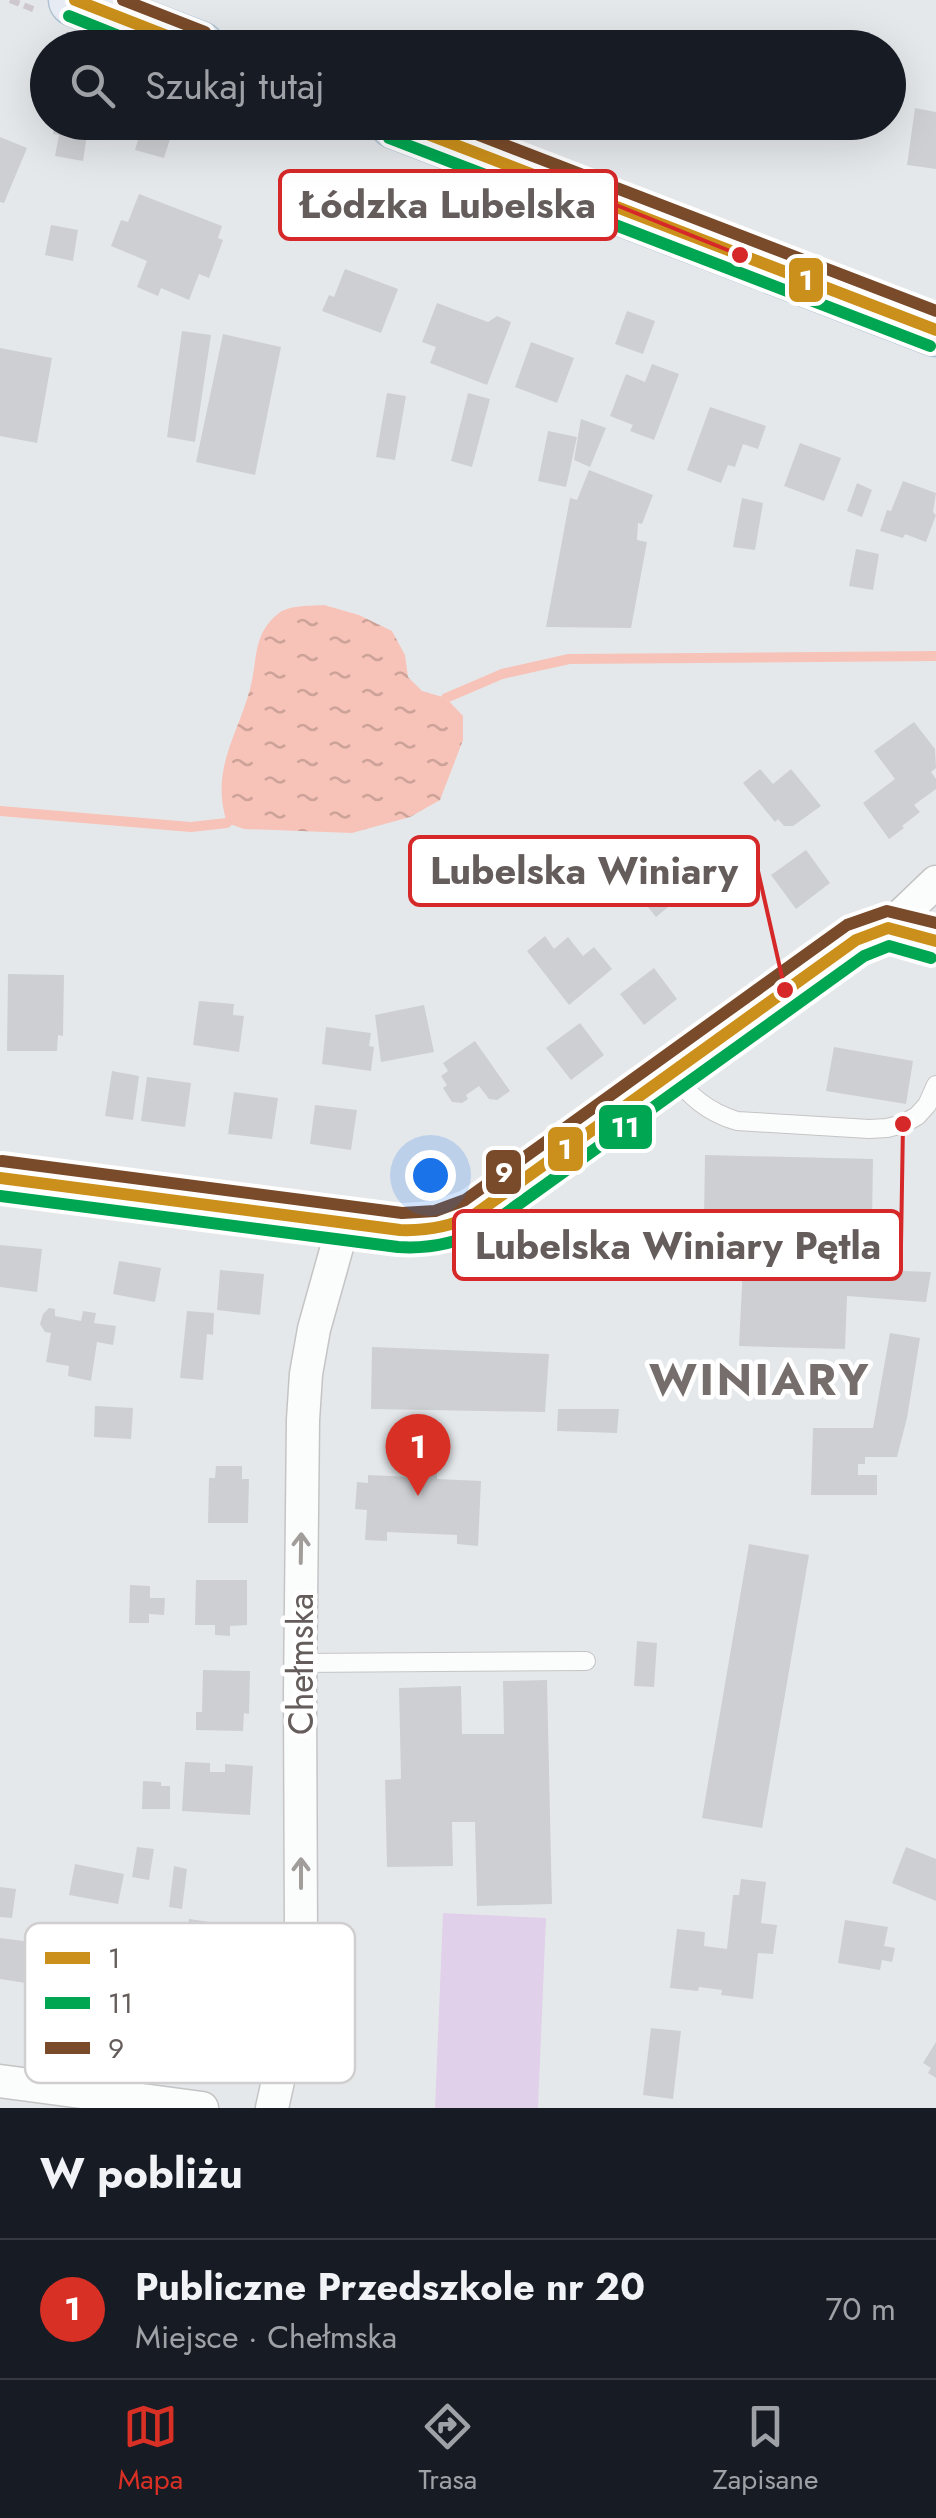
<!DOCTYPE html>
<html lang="pl">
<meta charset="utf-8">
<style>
:root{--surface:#171b24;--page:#20242c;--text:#f1f3f6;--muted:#9ea1a6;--line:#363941;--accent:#d93025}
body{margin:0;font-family:Jost,sans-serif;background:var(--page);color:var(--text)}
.you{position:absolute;left:430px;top:1175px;width:35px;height:35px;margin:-25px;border:8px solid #fff;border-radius:50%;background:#1a73e8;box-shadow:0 0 0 15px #1a73e833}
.badge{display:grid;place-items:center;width:65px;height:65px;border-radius:50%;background:var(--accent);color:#fff;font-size:32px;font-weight:700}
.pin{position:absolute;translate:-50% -82px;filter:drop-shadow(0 2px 5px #0008)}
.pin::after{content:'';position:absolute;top:52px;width:35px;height:30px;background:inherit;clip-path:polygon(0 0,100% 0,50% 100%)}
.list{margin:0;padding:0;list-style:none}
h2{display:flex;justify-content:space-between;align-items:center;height:130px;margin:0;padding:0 40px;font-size:42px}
h2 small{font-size:32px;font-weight:400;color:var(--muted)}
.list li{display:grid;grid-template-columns:65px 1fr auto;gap:30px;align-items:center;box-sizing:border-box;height:140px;padding:0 40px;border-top:2px solid var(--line)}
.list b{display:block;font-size:38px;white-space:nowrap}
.list p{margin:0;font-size:32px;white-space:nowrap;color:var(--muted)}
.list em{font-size:32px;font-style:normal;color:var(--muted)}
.icon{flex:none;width:55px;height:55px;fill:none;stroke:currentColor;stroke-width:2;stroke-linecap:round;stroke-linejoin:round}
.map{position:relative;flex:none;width:936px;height:2108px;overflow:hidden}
.search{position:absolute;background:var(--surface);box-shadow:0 10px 40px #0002;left:30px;right:30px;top:30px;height:110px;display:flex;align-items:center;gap:25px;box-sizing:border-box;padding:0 35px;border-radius:55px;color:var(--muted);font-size:38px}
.sheet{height:270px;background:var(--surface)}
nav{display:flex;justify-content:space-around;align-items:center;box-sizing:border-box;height:140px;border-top:2px solid var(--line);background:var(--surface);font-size:28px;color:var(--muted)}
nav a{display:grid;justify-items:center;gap:5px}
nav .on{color:var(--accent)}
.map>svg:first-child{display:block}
.park{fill:#e1d0e9}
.water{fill:url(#water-ripples)}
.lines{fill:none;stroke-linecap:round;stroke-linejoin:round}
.stream{stroke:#f7c3b8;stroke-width:10}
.building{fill:#cecfd2}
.lane-casing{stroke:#c5c4c5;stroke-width:20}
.street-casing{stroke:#c5c4c5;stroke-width:35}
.primary-casing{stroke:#b1c4d4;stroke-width:55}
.path{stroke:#cec7ce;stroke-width:6;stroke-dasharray:10 5;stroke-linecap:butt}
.lane{stroke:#fbfcfc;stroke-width:18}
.street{stroke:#fbfcfc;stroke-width:32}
.primary{stroke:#e7ebf3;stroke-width:52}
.bus-1-casing{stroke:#fff;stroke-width:20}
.bus-2-casing{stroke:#fff;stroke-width:20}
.bus-3-casing{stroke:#fff;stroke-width:20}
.bus-1{stroke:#cb901b;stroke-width:12}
.bus-2{stroke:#00a651;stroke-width:12}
.bus-3{stroke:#7a4b2a;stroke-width:12}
.oneway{stroke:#a09d9b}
.labels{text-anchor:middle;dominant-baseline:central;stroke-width:9;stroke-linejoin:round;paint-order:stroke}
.street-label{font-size:35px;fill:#645d5b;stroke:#fff}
.district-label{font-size:45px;font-weight:bold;letter-spacing:2.5px;fill:#766e6c;stroke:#fff}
.key{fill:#fff;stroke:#d0cece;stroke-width:2.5}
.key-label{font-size:28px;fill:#645d5b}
.leader{fill:none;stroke:#d62828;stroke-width:4}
.callout-dot{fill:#d62828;stroke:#fff;stroke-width:4}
.callout{fill:#fff;stroke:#d62828;stroke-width:4}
.callout-label{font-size:38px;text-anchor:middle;font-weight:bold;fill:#645d5b}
.line-badge{stroke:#fff;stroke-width:4}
.badge-label{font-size:28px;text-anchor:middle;font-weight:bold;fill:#fff}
</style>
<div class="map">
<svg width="936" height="2108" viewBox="0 0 936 2108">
<defs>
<pattern id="water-ripples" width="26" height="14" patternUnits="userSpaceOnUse" patternTransform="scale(2.5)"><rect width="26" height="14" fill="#f7c3b8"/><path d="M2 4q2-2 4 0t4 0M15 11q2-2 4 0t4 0" fill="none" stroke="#cca299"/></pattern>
</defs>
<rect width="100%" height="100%" fill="#e5e8eb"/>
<polygon class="park" points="443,1913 546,1918 538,2108 435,2108"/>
<path class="water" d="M324,605L359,615L392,631L405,655L408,677L422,691L446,698L463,716V740L440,800L410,817L352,833L244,829L227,823C210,770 237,737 250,689C258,660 252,634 279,613C289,605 311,606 324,605Z"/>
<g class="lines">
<g class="stream">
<polyline points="446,698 502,674 569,659 936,656"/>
<polyline points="0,811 191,827 227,823"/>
</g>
</g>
<g class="building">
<polygon points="915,108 936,112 936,169 907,165"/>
<polygon points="55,122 89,122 83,161 55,156 59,135 53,134"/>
<polygon points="142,127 171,136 164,158 135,150"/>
<polygon points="0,137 27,148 4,203 0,202"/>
<polygon points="139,194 222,226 218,238 223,240 209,278 199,274 189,300 161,288 158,296 137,287 147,261 111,246 121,220 128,222"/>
<polygon points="51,225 78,230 73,261 45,255"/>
<polygon points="345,269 398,289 381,333 322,311 329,295 334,297"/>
<polygon points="437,303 488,322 497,316 511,322 487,385 430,363 436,347 422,342"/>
<polygon points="627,311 655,321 643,354 615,344"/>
<polygon points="182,331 211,335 195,442 167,437"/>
<polygon points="223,334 281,347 255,475 196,462"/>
<polygon points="531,342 574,358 557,403 515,387"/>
<polygon points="0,348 52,358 37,443 0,436"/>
<polygon points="652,364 679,374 654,440 630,431 633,425 610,416 626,374 645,382"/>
<polygon points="387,393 406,396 395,460 376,457"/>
<polygon points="468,393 490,399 472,467 451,461"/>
<polygon points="710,407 766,426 758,449 743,444 735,467 728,465 721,483 687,470"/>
<polygon points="581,419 606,428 590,467 574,460"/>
<polygon points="548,431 577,437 566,487 538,481"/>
<polygon points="800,443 841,458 824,501 784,486"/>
<polygon points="589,470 653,495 642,524 638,523 637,540 647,542 631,628 546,627 570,498 577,500"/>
<polygon points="903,481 936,493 933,512 936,515 926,542 905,534 903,538 880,531 887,510 891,511"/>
<polygon points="857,483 872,490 862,517 847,511"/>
<polygon points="742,498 763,503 755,550 733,547"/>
<polygon points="856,549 879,554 873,590 849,586"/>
<polygon points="914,722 935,749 936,768 931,772 936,779 936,789 914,805 920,812 902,826 904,828 889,839 863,803 895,779 874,751"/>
<polygon points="760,769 773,784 791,769 821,806 793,826 784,826 778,819 775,822 743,783"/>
<polygon points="670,842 701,880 656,917 625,879"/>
<polygon points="806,850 830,883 796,909 771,875"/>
<polygon points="545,936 554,949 568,937 583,956 594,947 612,969 569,1005 527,951"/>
<polygon points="654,968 677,999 644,1025 620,994"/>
<polygon points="8,974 64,975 63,1036 58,1035 57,1051 7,1051"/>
<polygon points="199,1001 234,1004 233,1015 244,1016 239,1052 193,1045"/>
<polygon points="424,1005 434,1052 381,1062 375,1015"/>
<polygon points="580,1023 604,1055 571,1080 546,1048"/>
<polygon points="326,1027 371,1033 369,1046 374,1047 371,1071 322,1064"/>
<polygon points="475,1041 510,1091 497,1100 489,1099 479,1086 466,1095 468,1099 462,1103 452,1102 443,1088 447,1085 441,1076 448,1071 443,1063"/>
<polygon points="834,1047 913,1061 906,1104 826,1091"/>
<polygon points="112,1071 139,1076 133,1120 105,1116"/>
<polygon points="147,1077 191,1083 185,1127 141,1121"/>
<polygon points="234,1092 278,1098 272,1139 228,1134"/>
<polygon points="315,1105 357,1110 351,1150 310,1144"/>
<polygon points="705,1155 873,1159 872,1221 850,1220 849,1269 931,1272 926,1302 847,1296 845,1349 739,1346 743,1266 804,1268 804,1219 704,1217"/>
<polygon points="0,1245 42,1249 37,1292 0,1287"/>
<polygon points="119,1261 161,1268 155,1302 113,1294"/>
<polygon points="220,1270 264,1274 260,1315 217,1310"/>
<polygon points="49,1308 55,1309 55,1316 81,1321 83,1311 96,1313 94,1323 116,1326 113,1345 97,1342 91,1381 68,1376 69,1366 46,1362 51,1333 45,1332 40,1324 43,1314"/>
<polygon points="187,1311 214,1313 213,1335 207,1334 203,1380 180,1378"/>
<polygon points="890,1333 920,1338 907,1418 897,1457 865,1457 865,1464 858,1464 858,1475 877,1475 877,1495 811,1495 813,1428 873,1428"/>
<polygon points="372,1347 549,1354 545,1412 371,1409"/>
<polygon points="95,1406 133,1408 131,1439 94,1437"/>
<polygon points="558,1409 619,1409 617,1433 557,1431"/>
<polygon points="216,1466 242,1466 242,1479 249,1479 248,1523 208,1523 209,1478 215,1478"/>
<polygon points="413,1468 437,1470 437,1479 481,1481 478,1546 457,1544 457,1535 387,1532 387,1541 365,1540 367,1510 355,1509 357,1482 368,1483 368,1475 413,1477"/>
<polygon points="749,1544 809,1555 762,1828 702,1818"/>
<polygon points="196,1580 247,1580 247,1625 230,1626 230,1636 215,1635 215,1625 195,1625"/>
<polygon points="130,1585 150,1586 150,1598 165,1598 164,1615 149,1614 149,1623 129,1623"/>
<polygon points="637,1641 657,1643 654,1687 634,1686"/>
<polygon points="203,1670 250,1671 249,1714 244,1713 243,1731 196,1730 196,1712 202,1712"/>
<polygon points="547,1680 552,1904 477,1906 475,1822 452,1822 453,1866 387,1867 385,1780 401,1779 399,1688 461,1686 462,1734 504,1734 503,1681"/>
<polygon points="185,1762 210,1763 210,1772 225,1772 225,1764 253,1766 250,1815 182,1811"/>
<polygon points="143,1781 161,1782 161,1786 170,1786 170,1809 142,1809"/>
<polygon points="137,1847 154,1849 149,1880 132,1877"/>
<polygon points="906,1847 936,1859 936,1901 892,1883"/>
<polygon points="75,1864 124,1874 118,1904 69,1895"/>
<polygon points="174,1866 187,1869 182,1909 169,1907"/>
<polygon points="741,1879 766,1882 761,1923 777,1925 773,1954 758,1953 753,1999 721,1995 722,1990 699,1987 698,1991 670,1988 677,1929 705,1932 704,1946 727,1949 733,1895 739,1895"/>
<polygon points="0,1887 16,1889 12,1918 0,1917"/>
<polygon points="189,1919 238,1926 234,1955 230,1954 229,1965 233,1966 231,1974 234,1974 233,1978 231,1978 233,1986 230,1986 228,1997 231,1997 231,2002 228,2001 226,2011 157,2001 161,1972 181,1975"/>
<polygon points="845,1920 888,1927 884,1946 895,1948 892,1962 882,1960 880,1970 838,1963"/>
<polygon points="0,1938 31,1942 26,1983 0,1979"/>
<polygon points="651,2028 681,2031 673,2099 643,2095"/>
<polygon points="936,2042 936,2078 928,2073 931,2068 923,2063"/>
</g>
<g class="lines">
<defs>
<g id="lane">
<path d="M671,1073C690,1096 707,1112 737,1121L869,1129L887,1128L903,1124L917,1116L927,1105L936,1085"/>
<polyline points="300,1663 586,1661"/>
</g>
<g id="street">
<polyline points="888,928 936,941"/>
<polyline points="0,1178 119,1192 400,1230 424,1231 442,1229 458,1224 474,1215 841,949 856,940 888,928 936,882"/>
<polyline points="0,2081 202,2108"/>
<polyline points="272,2108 294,2009 301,1934 300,1695 303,1420 306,1374 314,1329 344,1222"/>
</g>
<g id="primary">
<polyline points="75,0 199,48"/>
<polyline points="395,122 936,330"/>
</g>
</defs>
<use href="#lane" class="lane-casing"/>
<use href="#street" class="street-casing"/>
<use href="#primary" class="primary-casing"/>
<g class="path">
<polyline points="10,0 38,11"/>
<polyline points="327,122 359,135"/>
</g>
<use href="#lane" class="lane"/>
<use href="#street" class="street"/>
<use href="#primary" class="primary"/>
<defs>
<g id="bus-1">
<polyline points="75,0 198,48"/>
<polyline points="396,122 936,330"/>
<path d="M0,1178L400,1230C427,1231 450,1227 474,1215L856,940L888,928L936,941"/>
</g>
<g id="bus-2">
<polyline points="69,16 149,48"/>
<polyline points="389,138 930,346"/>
<path d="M0,1196L398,1247C429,1249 456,1244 484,1229L864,956L889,946L931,958"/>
</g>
<g id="bus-3">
<polyline points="123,0 205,32"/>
<polyline points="445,122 936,311"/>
<polyline points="2,1161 402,1213 435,1211 465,1200 847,925 887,911 936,923"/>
</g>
</defs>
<use href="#bus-1" class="bus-1-casing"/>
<use href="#bus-2" class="bus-2-casing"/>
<use href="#bus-3" class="bus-3-casing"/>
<use href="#bus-1" class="bus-1"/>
<use href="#bus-2" class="bus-2"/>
<use href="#bus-3" class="bus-3"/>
</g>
<defs><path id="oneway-shaft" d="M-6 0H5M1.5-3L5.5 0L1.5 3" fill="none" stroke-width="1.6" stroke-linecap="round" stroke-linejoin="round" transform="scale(2.5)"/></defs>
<g class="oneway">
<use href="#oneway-shaft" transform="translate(301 1548) rotate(-89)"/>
<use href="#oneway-shaft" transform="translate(301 1873) rotate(-90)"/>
</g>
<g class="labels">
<g class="street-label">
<text transform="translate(301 1664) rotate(-90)">Chełmska</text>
</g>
<g class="district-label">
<text x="760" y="1379">WINIARY</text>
</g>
</g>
<rect x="25" y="1923" width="330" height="160" rx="15" class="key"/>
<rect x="45" y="1952" width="45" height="12" fill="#cb901b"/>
<rect x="45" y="1997" width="45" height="12" fill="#00a651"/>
<rect x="45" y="2042" width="45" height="12" fill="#7a4b2a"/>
<g class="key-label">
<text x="108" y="1968">1</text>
<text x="108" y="2013">11</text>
<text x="108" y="2058">9</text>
</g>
<path class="leader" d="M740 255L616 205M785 990L758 871M903 1124L901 1245"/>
<g class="callout-dot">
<circle cx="740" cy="255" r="10"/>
<circle cx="785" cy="990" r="10"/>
<circle cx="903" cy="1124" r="10"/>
</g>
<g class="callout">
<rect x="280" y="171" width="336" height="68" rx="10"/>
<rect x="410" y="837" width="348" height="68" rx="10"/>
<rect x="454" y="1211" width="447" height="68" rx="10"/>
</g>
<g class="callout-label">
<text x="448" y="218">Łódzka Lubelska</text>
<text x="584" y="884">Lubelska Winiary</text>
<text x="678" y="1259">Lubelska Winiary Pętla</text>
</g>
<g class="line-badge">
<rect x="787" y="256" width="38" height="48" rx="10" fill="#cb901b"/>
<rect x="597" y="1103" width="57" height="48" rx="10" fill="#00a651"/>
<rect x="546" y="1125" width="39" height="48" rx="10" fill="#cb901b"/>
<rect x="484" y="1148" width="39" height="48" rx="10" fill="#7a4b2a"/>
</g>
<g class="badge-label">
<text x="806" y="290">1</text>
<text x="625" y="1137">11</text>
<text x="565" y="1159">1</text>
<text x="504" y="1182">9</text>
</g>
</svg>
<div class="you"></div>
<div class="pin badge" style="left:418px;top:1496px">1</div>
<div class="search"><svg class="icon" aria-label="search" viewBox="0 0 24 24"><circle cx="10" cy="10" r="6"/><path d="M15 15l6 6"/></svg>Szukaj tutaj</div>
</div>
<section class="sheet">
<h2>W pobliżu<small></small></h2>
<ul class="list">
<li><span class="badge">1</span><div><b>Publiczne Przedszkole nr 20</b><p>Miejsce · Chełmska</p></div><em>70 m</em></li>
</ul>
</section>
<nav>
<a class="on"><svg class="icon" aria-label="map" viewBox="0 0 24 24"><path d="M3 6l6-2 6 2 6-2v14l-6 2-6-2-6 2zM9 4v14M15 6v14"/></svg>Mapa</a>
<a><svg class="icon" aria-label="directions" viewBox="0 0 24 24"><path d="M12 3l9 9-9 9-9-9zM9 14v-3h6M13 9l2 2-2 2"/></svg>Trasa</a>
<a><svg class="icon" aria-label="saved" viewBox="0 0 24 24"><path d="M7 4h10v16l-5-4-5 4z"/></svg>Zapisane</a>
</nav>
